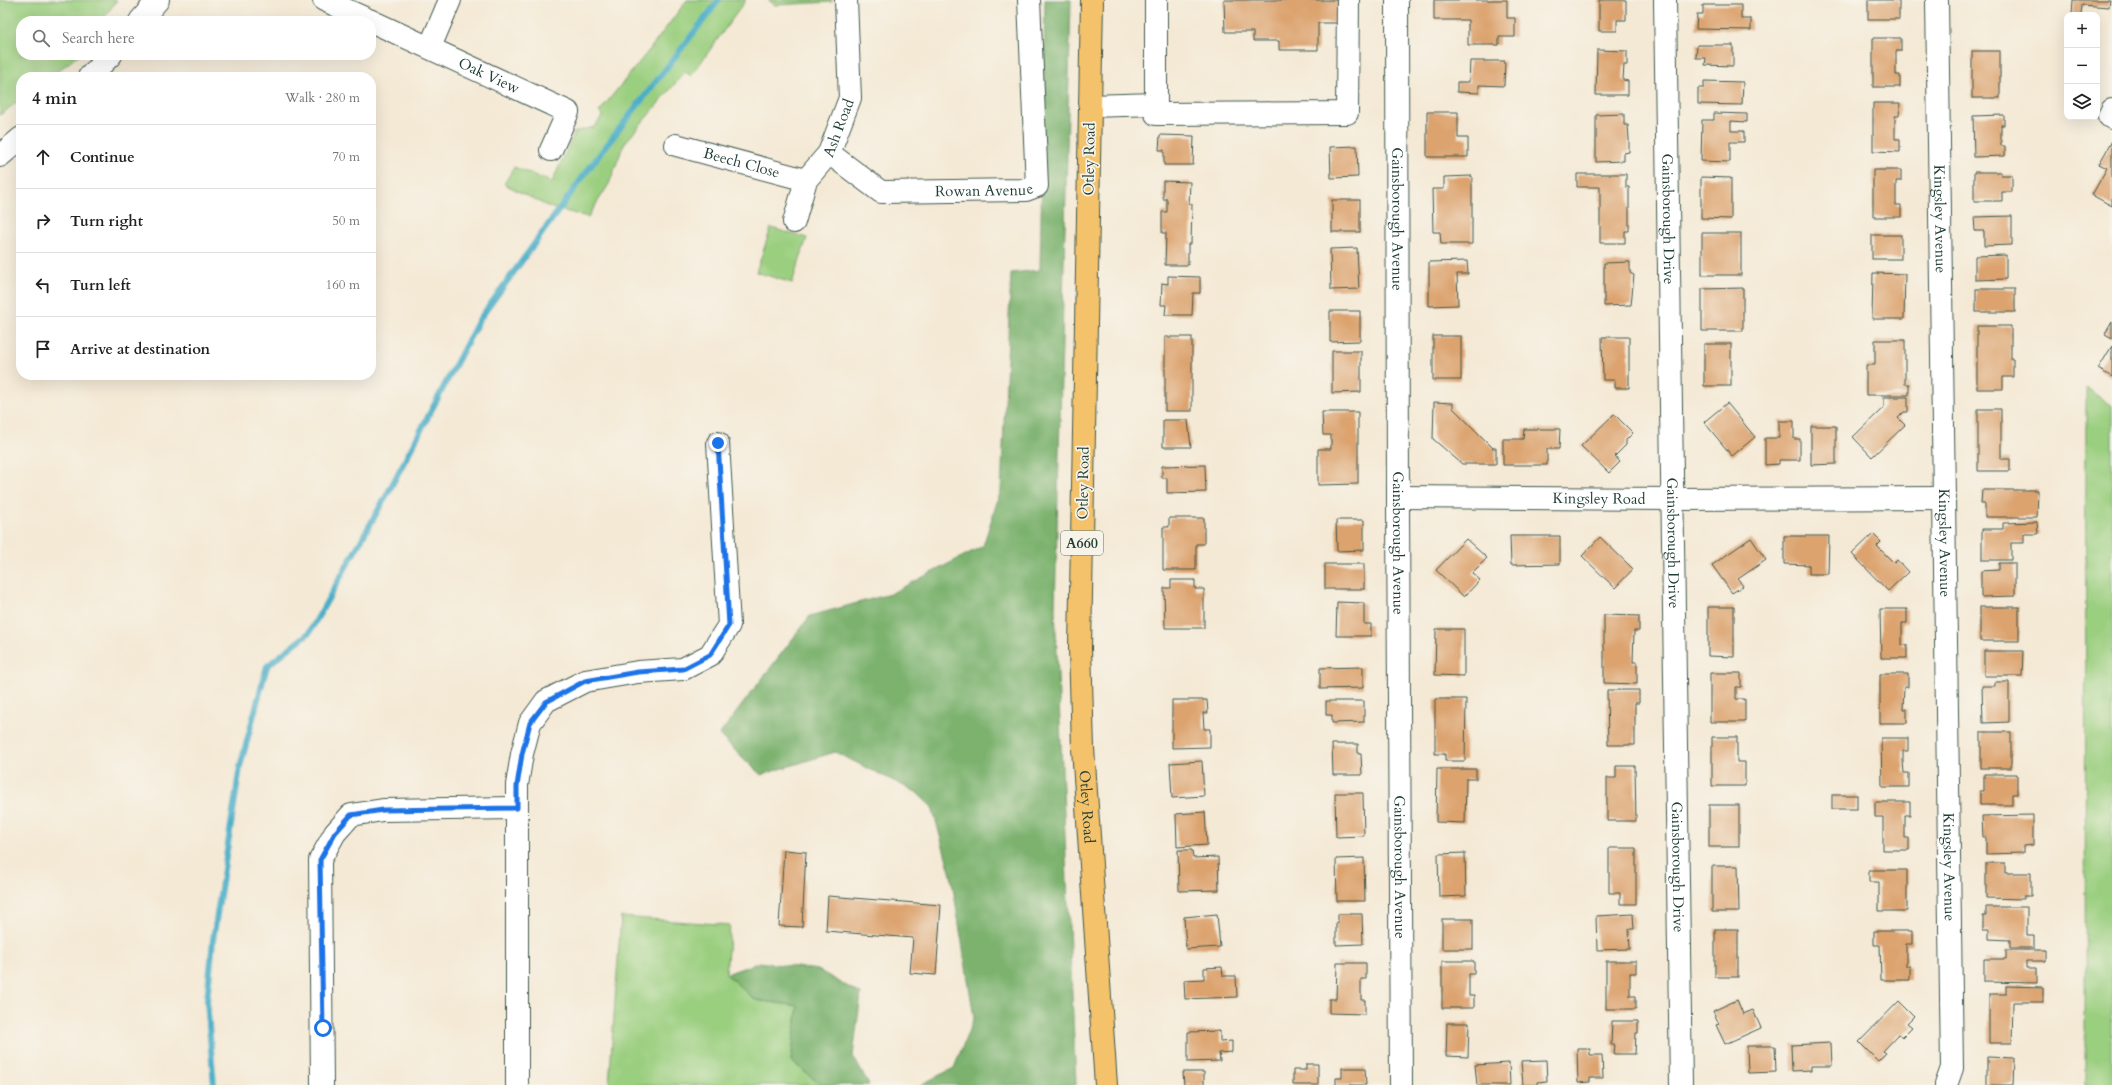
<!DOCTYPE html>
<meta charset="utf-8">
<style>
:root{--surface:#fff;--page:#f2f2f2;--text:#222;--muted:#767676;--line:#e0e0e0}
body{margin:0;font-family:Cardo,serif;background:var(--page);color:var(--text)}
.controls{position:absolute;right:12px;top:12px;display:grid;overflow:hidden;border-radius:8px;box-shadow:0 4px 16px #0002}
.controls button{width:36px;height:36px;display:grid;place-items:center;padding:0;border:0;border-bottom:1px solid var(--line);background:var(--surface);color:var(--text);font:20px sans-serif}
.stop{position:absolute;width:12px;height:12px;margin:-9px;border:3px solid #1a73e8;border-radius:50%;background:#fff}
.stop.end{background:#1a73e8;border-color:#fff;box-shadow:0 1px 4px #0008}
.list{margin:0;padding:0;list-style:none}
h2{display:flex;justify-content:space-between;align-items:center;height:52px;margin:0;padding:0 16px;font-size:17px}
h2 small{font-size:13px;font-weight:400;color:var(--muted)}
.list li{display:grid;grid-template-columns:26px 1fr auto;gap:12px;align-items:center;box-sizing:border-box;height:64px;padding:0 16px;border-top:1px solid var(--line)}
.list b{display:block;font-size:15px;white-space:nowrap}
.list em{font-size:13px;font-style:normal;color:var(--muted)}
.icon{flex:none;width:22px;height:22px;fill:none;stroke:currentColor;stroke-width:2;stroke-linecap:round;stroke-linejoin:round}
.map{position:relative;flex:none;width:2112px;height:1085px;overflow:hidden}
.search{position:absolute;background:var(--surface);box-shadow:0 4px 16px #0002;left:16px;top:16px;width:360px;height:44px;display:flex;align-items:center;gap:10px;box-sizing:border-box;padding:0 14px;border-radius:16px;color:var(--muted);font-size:15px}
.panel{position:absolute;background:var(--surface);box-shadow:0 4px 16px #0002;left:16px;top:72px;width:360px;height:308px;border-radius:16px}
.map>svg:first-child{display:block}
.green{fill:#9bcf80;stroke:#5d865a}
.forest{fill:#7cb26e;stroke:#4e7851}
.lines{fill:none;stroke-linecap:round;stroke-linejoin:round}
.stream{stroke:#48aec8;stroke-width:6}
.building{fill:#dca36e}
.minor-casing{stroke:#3f574c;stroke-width:24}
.highway-casing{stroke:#3f574c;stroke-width:24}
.minor{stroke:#fff;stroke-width:22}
.highway{stroke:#f4c26a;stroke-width:22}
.route{stroke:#1a73e8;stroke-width:5}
.labels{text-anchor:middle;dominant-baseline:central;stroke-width:3.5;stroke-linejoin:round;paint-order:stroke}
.shield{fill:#f7f3e8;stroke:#60746a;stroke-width:1}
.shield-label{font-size:14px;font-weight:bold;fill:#1f3d34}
.street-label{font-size:15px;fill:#1f3d34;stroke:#f7f3e8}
</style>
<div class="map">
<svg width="2112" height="1085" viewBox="0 0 2112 1085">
<rect width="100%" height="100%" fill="#f7f3e8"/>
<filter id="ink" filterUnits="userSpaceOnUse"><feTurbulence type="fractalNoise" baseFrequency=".025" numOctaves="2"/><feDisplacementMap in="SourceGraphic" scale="8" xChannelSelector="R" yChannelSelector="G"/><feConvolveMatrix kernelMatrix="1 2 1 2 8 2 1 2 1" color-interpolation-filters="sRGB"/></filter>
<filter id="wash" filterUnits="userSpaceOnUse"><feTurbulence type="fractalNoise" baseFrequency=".012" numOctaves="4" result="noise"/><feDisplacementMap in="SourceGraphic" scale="16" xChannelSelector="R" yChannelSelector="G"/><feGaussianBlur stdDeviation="0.9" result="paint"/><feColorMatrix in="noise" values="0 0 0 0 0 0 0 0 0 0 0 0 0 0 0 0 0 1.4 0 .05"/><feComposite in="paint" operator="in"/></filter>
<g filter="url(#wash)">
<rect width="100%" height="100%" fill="#f4e9d5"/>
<g class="green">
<polygon points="0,0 117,0 102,21 21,21 21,55 79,55 50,77 21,77 21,99 0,115"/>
<polygon points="687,0 746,0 691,76 685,72 624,144 609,184 588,217 549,207 504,184 514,167 552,182 575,132 594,127 603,115 599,112 650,49"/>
<polygon points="768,0 832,0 832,2 775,5"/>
<polygon points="771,228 807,238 792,283 756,272"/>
<polygon points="2086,388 2112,406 2112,1085 2085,1085"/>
<polygon points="621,917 730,925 726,974 755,1000 798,1006 791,1061 821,1085 609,1085"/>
</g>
<g class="forest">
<polygon points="1045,0 1071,0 1055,608 1076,1085 920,1085 954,1068 974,1017 951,875 932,807 916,792 835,752 761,775 719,735 810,616 890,594 983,546 1001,490 1011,273 1040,270"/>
<polygon points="760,962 818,970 861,994 853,1056 869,1085 821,1085 791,1061 798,1006 755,1000 726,974"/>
</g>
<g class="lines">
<polyline class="stream" points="214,1085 207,1001 213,940 240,767 267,666 309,633 385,498 479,320 593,163 719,0"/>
</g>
<g id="blocks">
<g class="building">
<polygon points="1224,0 1342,0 1342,23 1318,23 1318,50 1279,50 1279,41 1253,41 1253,32 1225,32"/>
<polygon points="1434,0 1507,0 1507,18 1515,18 1515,37 1499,37 1499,45 1468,45 1468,20 1434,20"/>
<polygon points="1599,0 1626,0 1626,20 1617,20 1617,31 1599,31"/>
<rect x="1868" y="0" width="31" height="19"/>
<polygon points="2073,0 2110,0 2109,7 2082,5 2081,15 2072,15"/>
<polygon points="1703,5 1741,5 1741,19 1751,19 1751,30 1696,29 1697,14 1703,14"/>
<polygon points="1873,38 1901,38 1901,51 1896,51 1896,75 1900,75 1900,87 1873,87"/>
<polygon points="1697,45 1733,45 1733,66 1705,65 1706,58 1696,58"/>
<polygon points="1597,50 1627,51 1627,65 1624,65 1623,80 1628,81 1628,95 1596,95"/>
<rect x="1972" y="51" width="28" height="47"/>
<polygon points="1470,61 1505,61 1504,86 1479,85 1479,93 1457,92 1457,82 1469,82"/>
<polygon points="1704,81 1743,82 1742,105 1698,104 1698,88 1704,88"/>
<polygon points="1873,103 1900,103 1899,116 1895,116 1895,139 1900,139 1900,152 1873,151"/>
<polygon points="1427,112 1458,112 1458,138 1468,138 1468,157 1427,157"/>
<polygon points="1714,113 1747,114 1747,122 1731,121 1731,131 1744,131 1744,142 1730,142 1730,162 1701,161 1702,120 1714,120"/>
<polygon points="1624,114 1624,125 1628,125 1629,139 1629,152 1624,153 1624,161 1596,162 1596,115"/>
<polygon points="2004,115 2004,125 2001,125 2001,146 2005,146 2005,156 1974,157 1973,116"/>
<polygon points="1160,135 1194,136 1193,165 1164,165 1164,150 1159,150"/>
<polygon points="2112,141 2112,206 2092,195 2107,168 2099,164"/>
<polygon points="1357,146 1358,177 1331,178 1330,147"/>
<polygon points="1873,170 1901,170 1901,181 1896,181 1896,205 1901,205 1901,217 1873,217"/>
<polygon points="1974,172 2001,172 2001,175 2012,175 2012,192 2002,192 2002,201 1974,201"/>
<polygon points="1577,174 1626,174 1626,187 1629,187 1629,231 1625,231 1625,243 1600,243 1600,187 1577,187"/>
<polygon points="1472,176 1472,244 1441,244 1440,232 1433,232 1432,189 1444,189 1444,177"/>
<polygon points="1701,177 1731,178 1731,219 1701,218"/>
<polygon points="1163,181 1190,182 1189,204 1192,204 1191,244 1188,244 1188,265 1165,265 1166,233 1162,233 1162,212 1167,212 1167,199 1163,199"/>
<rect x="1332" y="200" width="28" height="32"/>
<polygon points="2012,216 2012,245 1984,246 1984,231 1975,231 1974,217"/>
<rect x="1702" y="233" width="39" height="42"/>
<rect x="1872" y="235" width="29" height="24"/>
<polygon points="1357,248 1359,289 1331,290 1330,249"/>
<polygon points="2006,255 2006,279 1975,280 1975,256"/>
<polygon points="1467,261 1468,274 1457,274 1458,305 1429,306 1429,262"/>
<polygon points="1630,262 1630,273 1634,275 1631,305 1604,306 1604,263"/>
<polygon points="1873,273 1905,274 1904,319 1872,319"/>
<polygon points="1168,276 1200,277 1200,293 1193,293 1192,315 1165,315 1166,305 1161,305 1162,283 1168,284"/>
<polygon points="1743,288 1743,331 1702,331 1702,289"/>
<rect x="1976" y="289" width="39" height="23"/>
<polygon points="1330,311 1360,311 1360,341 1330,342"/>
<polygon points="2112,322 2112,338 2105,334"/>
<polygon points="1977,326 2011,326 2011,359 2013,359 2013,377 2003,377 2003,389 1977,389"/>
<rect x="1433" y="336" width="28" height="44"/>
<rect x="1165" y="337" width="27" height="74"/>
<polygon points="1602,337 1629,337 1629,388 1615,388 1615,380 1603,380"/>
<polygon points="1875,340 1905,340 1905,384 1909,384 1909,395 1866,395 1866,365 1875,365"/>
<rect x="1704" y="344" width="27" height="42"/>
<polygon points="2112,346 2112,377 2098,369"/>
<polygon points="1332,351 1361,351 1361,392 1332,393"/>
<polygon points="1884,397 1908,397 1908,412 1904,412 1898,418 1905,425 1872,457 1853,437 1884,407"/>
<polygon points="1434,402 1453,403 1453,408 1493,448 1496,448 1496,464 1462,464 1433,439"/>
<polygon points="1727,403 1755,437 1732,456 1704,422"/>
<polygon points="1978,409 2001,409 2001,459 2010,459 2010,471 1978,471"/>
<polygon points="1322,412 1358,412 1358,484 1318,485 1318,449 1331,449 1331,435 1323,435"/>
<polygon points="1614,414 1633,433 1626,440 1626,445 1615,456 1620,462 1609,473 1581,446"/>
<polygon points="1163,420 1188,420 1191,447 1163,447"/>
<polygon points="1779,421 1794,421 1794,439 1800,439 1800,460 1779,460 1779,464 1765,465 1765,438 1779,438"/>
<polygon points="1811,426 1836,426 1836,464 1811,465"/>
<polygon points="1524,429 1560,429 1559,449 1547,449 1547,465 1503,465 1503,439 1523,439"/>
<polygon points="1205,465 1206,492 1167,493 1167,478 1162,478 1162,466"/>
<polygon points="1982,490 2038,490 2037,517 1985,517 1985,504 1981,504"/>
<polygon points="1169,518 1204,518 1204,544 1196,544 1196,570 1163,570 1163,527 1169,527"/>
<polygon points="1336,520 1364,520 1364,550 1337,551"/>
<polygon points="2037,522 2038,534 2024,534 2024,543 2011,543 2011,560 1982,560 1982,529 2003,529 2003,523"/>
<polygon points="1873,534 1881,542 1877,546 1894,563 1897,560 1908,572 1888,591 1852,554"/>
<polygon points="1510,536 1560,536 1560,564 1511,565"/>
<polygon points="1784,536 1829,536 1828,574 1809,574 1809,565 1784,564"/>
<polygon points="1600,537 1633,569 1615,588 1582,556"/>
<polygon points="1751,538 1766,560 1738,579 1743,586 1732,593 1712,565"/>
<polygon points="1466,539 1487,558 1472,573 1480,580 1464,597 1436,570"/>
<polygon points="1999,563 2015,563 2015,596 1981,597 1981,571 1999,570"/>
<rect x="1325" y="564" width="39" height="25"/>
<polygon points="1171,580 1195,580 1195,589 1204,589 1204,628 1165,628 1164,588 1171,588"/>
<polygon points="1337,602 1364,603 1364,624 1371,624 1371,636 1336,636"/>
<polygon points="1708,607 1734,607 1734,657 1708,656"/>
<rect x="1980" y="607" width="39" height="34"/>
<polygon points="1880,609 1907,609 1907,623 1902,623 1902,645 1907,645 1907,658 1881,658"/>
<polygon points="1604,615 1639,616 1639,631 1634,631 1633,662 1637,662 1637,684 1604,683"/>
<polygon points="1436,629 1464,629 1464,676 1435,675"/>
<polygon points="1984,651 2023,651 2022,676 1984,676"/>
<polygon points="1363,667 1363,688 1320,689 1320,668"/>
<polygon points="1710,673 1741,673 1741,687 1736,687 1736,699 1745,699 1745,722 1710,722"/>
<polygon points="1880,674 1908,674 1908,687 1904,687 1903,709 1907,709 1907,723 1880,723"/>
<polygon points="1995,682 2009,682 2009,722 1983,723 1982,686 1995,686"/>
<polygon points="1607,690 1639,690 1639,703 1635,703 1635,745 1608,745"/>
<polygon points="1435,699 1466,699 1465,761 1445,761 1445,754 1435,754"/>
<polygon points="1172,700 1207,700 1208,713 1203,713 1204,729 1210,729 1210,747 1172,748"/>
<polygon points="1326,701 1364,701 1364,722 1332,723 1332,715 1326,715"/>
<rect x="1981" y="732" width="30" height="36"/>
<polygon points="1712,737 1737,737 1737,762 1745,762 1745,786 1712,786"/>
<polygon points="1881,738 1908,738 1908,751 1903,751 1903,761 1904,773 1909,773 1909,787 1882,787"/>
<polygon points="1332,744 1358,744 1358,754 1361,754 1362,775 1333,775"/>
<polygon points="1202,761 1204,796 1172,798 1170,763"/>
<polygon points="1616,766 1635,766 1636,821 1607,821 1607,778 1616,778"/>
<polygon points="1437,769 1476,769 1476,779 1466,779 1465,823 1436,822"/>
<polygon points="1984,774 2017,774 2017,794 2012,794 2012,805 1980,805 1980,791 1984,791"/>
<polygon points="1335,793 1363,793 1364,836 1336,837"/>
<rect x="1832" y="795" width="25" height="14"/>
<polygon points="1875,802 1910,802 1910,815 1905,815 1905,838 1909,838 1909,850 1883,850 1883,817 1875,817"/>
<rect x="1709" y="805" width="30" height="42"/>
<polygon points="1205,812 1207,845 1177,847 1176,814"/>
<polygon points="2033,815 2033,845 2023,846 2023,853 1986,854 1986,837 1983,837 1982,816"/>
<polygon points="1609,848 1636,848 1636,904 1620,904 1620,893 1609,893"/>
<polygon points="784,850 806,852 802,927 779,926"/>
<polygon points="1178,850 1192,850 1193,858 1218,857 1219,890 1179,891"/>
<polygon points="1465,853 1466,896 1439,897 1438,854"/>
<polygon points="1364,858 1365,901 1337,901 1336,859"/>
<polygon points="1986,863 2005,863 2005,873 2031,873 2031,896 2024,896 2024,899 1986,898"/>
<polygon points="1712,866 1738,866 1739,912 1712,912"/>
<polygon points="1869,870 1907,870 1907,911 1879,911 1879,882 1869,882"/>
<polygon points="828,896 941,905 936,975 910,973 913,938 826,931"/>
<polygon points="1986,907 2027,907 2027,936 2034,936 2034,948 2010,948 2010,940 1989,939 1989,930 1983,930 1983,916 1986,916"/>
<polygon points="1217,914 1220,947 1186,949 1184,917"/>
<polygon points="1338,914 1362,914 1363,944 1336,945 1336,923 1338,923"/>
<polygon points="1633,914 1634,929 1629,929 1630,949 1597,950 1596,916"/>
<rect x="1442" y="919" width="31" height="30"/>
<rect x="1715" y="929" width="23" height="48"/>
<polygon points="1874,931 1912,931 1912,944 1906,944 1906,966 1910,966 1910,980 1881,980 1880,945 1874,945"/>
<polygon points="2006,950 2046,950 2046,961 2026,961 2026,968 2037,968 2037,983 1984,982 1984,959 2006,959"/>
<polygon points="1442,961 1474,961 1474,974 1469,974 1469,996 1474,996 1474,1008 1442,1008"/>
<polygon points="1606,961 1636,961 1636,973 1630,973 1630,996 1636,996 1636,1009 1606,1009"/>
<polygon points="1337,963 1366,963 1366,979 1361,979 1361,1000 1365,1000 1365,1014 1329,1013 1329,999 1336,999"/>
<polygon points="1222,967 1223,976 1236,976 1237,997 1185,999 1184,980 1204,979 1204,968"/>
<polygon points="2006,986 2043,987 2043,1002 2013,1002 2012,1043 1989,1043 1989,994 2006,994"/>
<polygon points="1737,1000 1743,1014 1753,1010 1761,1028 1725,1044 1716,1025 1719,1024 1713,1011"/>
<polygon points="1899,1001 1914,1016 1907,1023 1912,1027 1902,1037 1899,1034 1883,1051 1886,1053 1878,1061 1859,1042"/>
<polygon points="1612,1021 1638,1021 1638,1033 1636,1033 1635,1054 1614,1054 1615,1045 1611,1045"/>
<polygon points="1447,1023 1469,1023 1468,1057 1446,1056"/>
<polygon points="1220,1031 1220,1042 1232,1041 1232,1052 1219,1053 1220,1061 1188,1062 1188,1032"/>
<polygon points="1831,1043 1832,1066 1811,1066 1811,1070 1792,1071 1791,1045"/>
<polygon points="1747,1046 1775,1046 1776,1072 1748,1073"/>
<polygon points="1577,1049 1590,1049 1590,1055 1602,1055 1603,1078 1590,1078 1590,1082 1578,1083"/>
<polygon points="1987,1057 2014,1058 2013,1085 1987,1085"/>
<polygon points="1546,1060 1547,1081 1538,1082 1538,1085 1523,1085 1521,1061"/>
<polygon points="1509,1063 1510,1085 1477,1085 1475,1065"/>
<polygon points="1306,1064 1318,1064 1318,1085 1293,1085 1293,1070 1306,1070"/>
<polygon points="1342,1068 1365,1068 1366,1085 1336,1085 1336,1078 1342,1078"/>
<polygon points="1183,1072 1204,1072 1204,1085 1184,1085"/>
</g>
</g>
</g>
<g filter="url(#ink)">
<use href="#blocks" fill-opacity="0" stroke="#3f574c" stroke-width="1"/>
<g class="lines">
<defs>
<g id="minor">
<polyline points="324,0 371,21"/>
<polyline points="1156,0 1156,114 1347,113 1348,0"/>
<path id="s1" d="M1397,0L1398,505L1401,1085"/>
<path id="s2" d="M1665,0L1681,1085"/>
<path id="s3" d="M1937,0L1952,1068L1946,1085"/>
<polyline points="140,21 158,0"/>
<path id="s4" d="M371,21L568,112L551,150"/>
<polyline points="430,47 450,0"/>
<polyline points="89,77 111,55"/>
<polyline points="1090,106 1156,104"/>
<polyline points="2112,110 2109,116 2112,118"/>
<path id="s5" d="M676,145L806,180"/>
<path id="s6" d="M829,153L881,192L1026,190L1037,186L1029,0"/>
<polyline points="0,156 21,138"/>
<path id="s7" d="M794,222L806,180L829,153L850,98L846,0"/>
<path id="s8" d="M1398,497L1672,499L1945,498"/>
<polyline points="322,1085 320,860 335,833 351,815 383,810 517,808"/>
<polyline points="517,1085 517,785 522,754 530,723 546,701 585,681 638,672 683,669 710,655 729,625 718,443"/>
</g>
<g id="highway">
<path id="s9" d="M1092,0L1080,648L1083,748L1106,1085"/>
</g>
</defs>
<use href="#minor" class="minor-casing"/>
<use href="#highway" class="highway-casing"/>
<use href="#minor" class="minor"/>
<use href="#highway" class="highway"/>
</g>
</g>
<g class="lines" filter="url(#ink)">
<polyline class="route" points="323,1028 320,860 335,833 351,815 383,810 517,808 517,786 522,754 530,723 546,702 585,681 638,672 683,669 710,655 729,625 718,443"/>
</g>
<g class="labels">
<rect class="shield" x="1061" y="531" width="42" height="24" rx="3"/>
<g class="shield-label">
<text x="1082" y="543">A660</text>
</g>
<g class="street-label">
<text stroke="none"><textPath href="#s4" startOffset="130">Oak View</textPath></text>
<text stroke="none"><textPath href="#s7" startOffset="106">Ash Road</textPath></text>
<text transform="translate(1089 159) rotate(-89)">Otley Road</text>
<text stroke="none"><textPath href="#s5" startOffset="68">Beech Close</textPath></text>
<text stroke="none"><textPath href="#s6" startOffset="168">Rowan Avenue</textPath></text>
<text stroke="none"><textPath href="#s1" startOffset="219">Gainsborough Avenue</textPath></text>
<text stroke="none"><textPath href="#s2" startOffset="219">Gainsborough Drive</textPath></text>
<text stroke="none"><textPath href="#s3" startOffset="219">Kingsley Avenue</textPath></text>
<text transform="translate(1083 483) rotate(-89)">Otley Road</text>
<text stroke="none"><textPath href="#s8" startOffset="201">Kingsley Road</textPath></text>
<text stroke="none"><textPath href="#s1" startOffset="543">Gainsborough Avenue</textPath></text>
<text stroke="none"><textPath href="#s2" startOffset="543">Gainsborough Drive</textPath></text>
<text stroke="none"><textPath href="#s3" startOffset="543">Kingsley Avenue</textPath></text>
<text stroke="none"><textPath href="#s9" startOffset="807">Otley Road</textPath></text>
<text stroke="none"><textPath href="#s1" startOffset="867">Gainsborough Avenue</textPath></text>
<text stroke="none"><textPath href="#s2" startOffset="867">Gainsborough Drive</textPath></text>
<text stroke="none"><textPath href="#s3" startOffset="867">Kingsley Avenue</textPath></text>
</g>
</g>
</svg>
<div class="controls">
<button>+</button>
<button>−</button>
<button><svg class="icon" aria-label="layers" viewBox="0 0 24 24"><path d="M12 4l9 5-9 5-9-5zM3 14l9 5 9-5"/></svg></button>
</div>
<div class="stop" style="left:323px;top:1028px"></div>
<div class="stop end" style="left:718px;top:443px"></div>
<div class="search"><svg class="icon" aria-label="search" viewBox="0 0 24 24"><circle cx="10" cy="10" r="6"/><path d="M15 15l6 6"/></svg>Search here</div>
<section class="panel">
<h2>4 min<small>Walk · 280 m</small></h2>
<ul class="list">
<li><svg class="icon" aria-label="ahead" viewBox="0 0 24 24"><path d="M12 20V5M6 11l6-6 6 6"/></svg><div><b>Continue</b></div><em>70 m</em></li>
<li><svg class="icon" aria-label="right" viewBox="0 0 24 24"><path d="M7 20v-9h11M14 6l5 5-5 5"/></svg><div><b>Turn right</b></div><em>50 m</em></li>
<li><svg class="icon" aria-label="left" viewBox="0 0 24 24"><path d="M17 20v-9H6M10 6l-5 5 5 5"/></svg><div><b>Turn left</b></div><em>160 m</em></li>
<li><svg class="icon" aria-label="arrive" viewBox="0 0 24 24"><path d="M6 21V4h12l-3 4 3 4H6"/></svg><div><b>Arrive at destination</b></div></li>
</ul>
</section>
</div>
